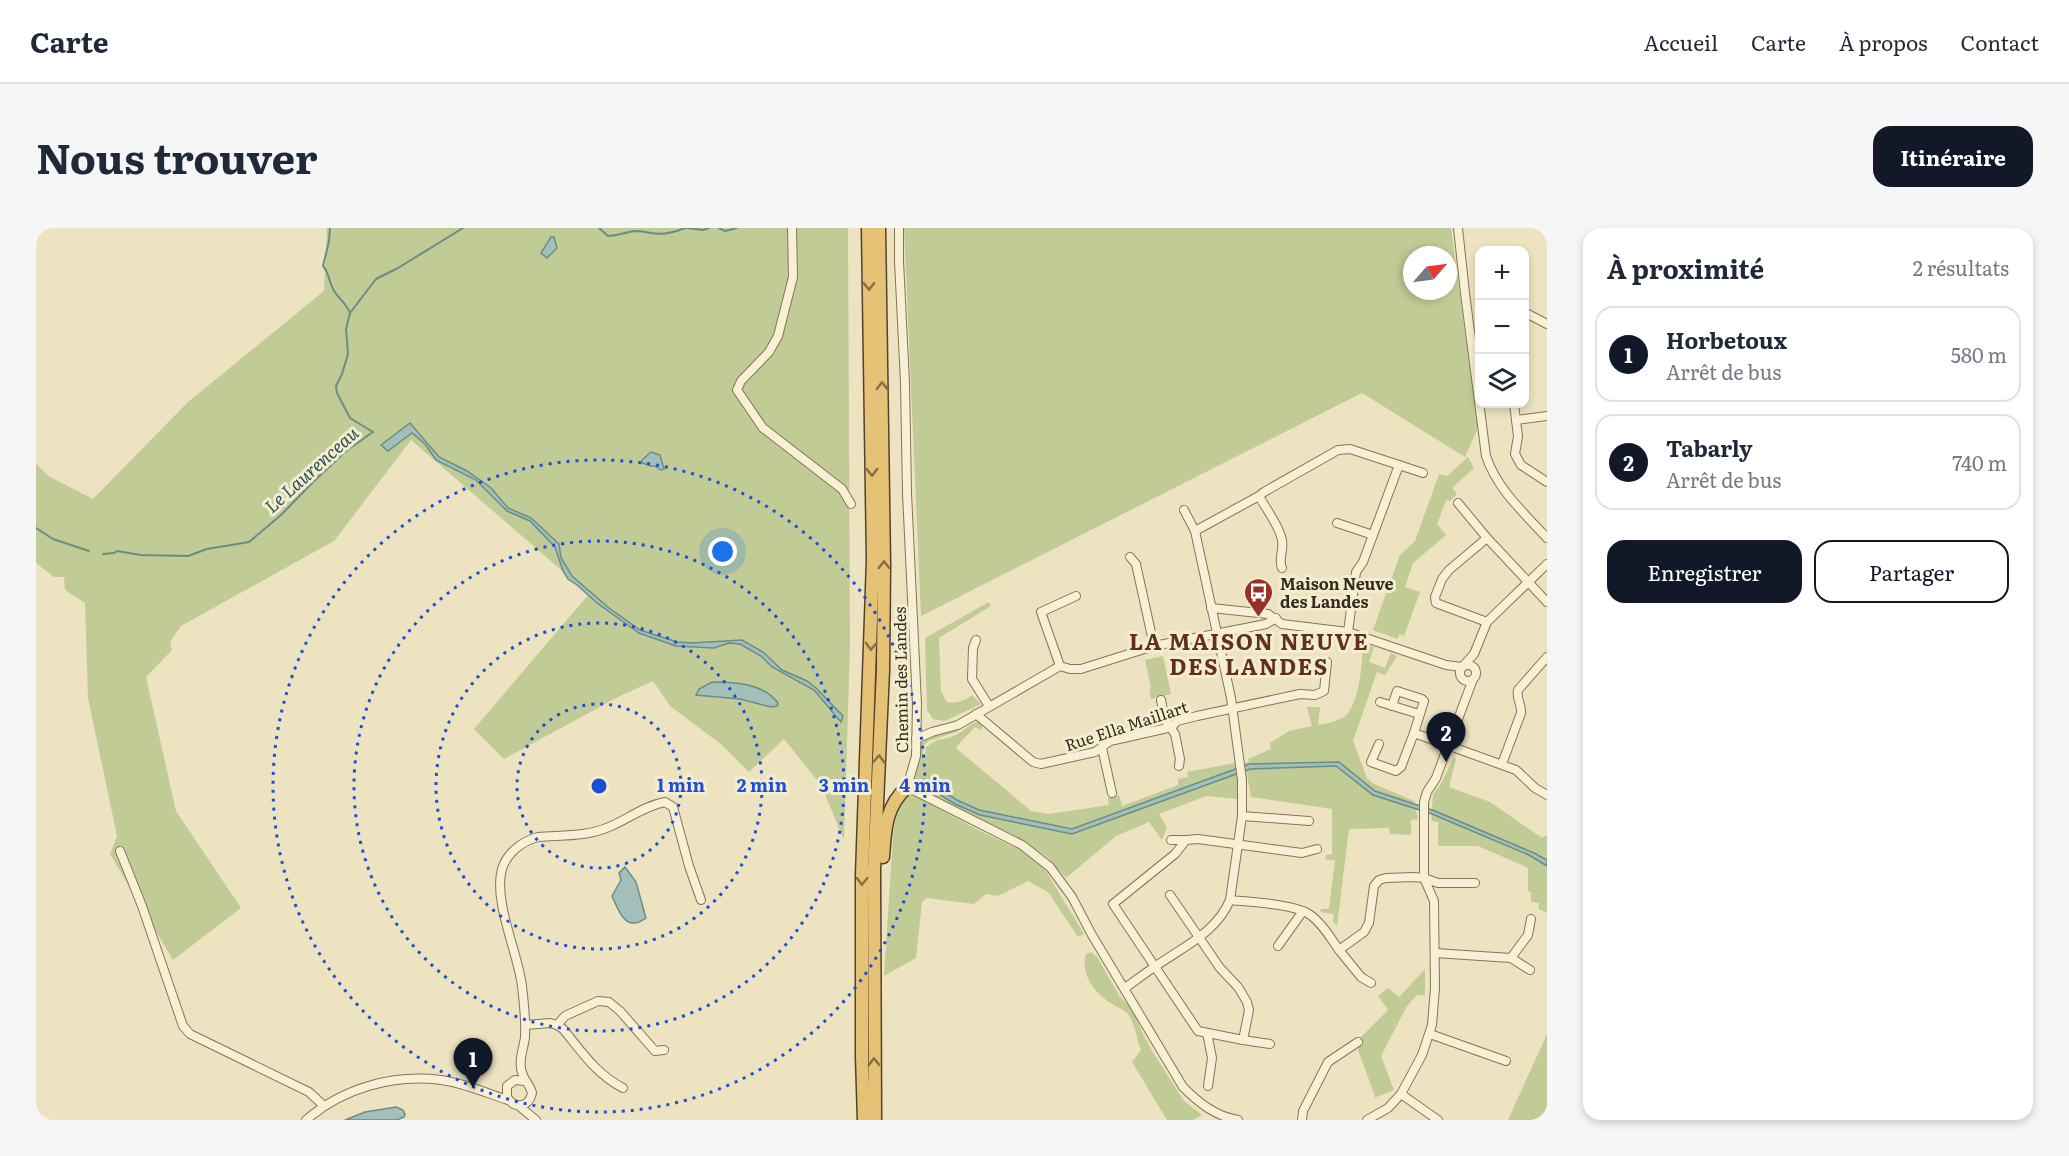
<!DOCTYPE html>
<html lang="fr">
<meta charset="utf-8">
<style>
:root{--surface:#fff;--page:#f6f6f7;--text:#1f2937;--muted:#747a83;--line:#e0e1e3;--accent:#111827}
body{margin:0;font-family:Literata,serif;background:var(--page);color:var(--text)}
.controls{position:absolute;right:18px;top:18px;display:grid;overflow:hidden;border-radius:12px;box-shadow:0 3px 9px #0003}
.controls button{width:54px;height:54px;display:grid;place-items:center;padding:0;border:0;border-bottom:2px solid var(--line);background:var(--surface);color:var(--text);font:30px sans-serif}
.compass{position:absolute;left:1367px;top:18px;width:54px;height:54px;border-radius:50%;background:var(--surface);box-shadow:0 3px 9px #0003;rotate:62deg}
.you{position:absolute;left:687px;top:324px;width:21px;height:21px;margin:-15px;border:4px solid #fff;border-radius:50%;background:#1a73e8;box-shadow:0 0 0 9px #1a73e833}
.badge{display:grid;place-items:center;width:39px;height:39px;border-radius:50%;background:var(--accent);color:#fff;font-size:20px;font-weight:700}
.pin{position:absolute;translate:-50% -50px;filter:drop-shadow(0 2px 3px #0008)}
.pin::after{content:'';position:absolute;top:32px;width:21px;height:18px;background:inherit;clip-path:polygon(0 0,100% 0,50% 100%)}
.list{margin:0;padding:0;list-style:none}
h2{display:flex;justify-content:space-between;align-items:center;height:78px;margin:0;padding:0 24px;font-size:26px}
h2 small{font-size:20px;font-weight:400;color:var(--muted)}
.list li{display:grid;grid-template-columns:39px 1fr auto;gap:18px;align-items:center;box-sizing:border-box;height:96px;margin:0 12px 12px;padding:0 12px;border:2px solid var(--line);border-radius:18px}
.list b{display:block;font-size:22px;white-space:nowrap}
.list p{margin:0;font-size:20px;white-space:nowrap;color:var(--muted)}
.list em{font-size:20px;font-style:normal;color:var(--muted)}
.actions{display:flex;gap:12px;padding:18px 24px}
.actions a{flex:1;padding:14px 0;border:2px solid var(--accent);border-radius:18px;text-align:center;font-size:21px;color:var(--accent)}
.actions .main{background:var(--accent);color:#fff}
.icon{flex:none;width:33px;height:33px;fill:none;stroke:currentColor;stroke-width:2;stroke-linecap:round;stroke-linejoin:round}
.map{position:relative;flex:none;width:1511px;height:892px;overflow:hidden;border-radius:18px}
header{display:flex;align-items:center;gap:36px;box-sizing:border-box;height:84px;padding:0 30px;background:var(--surface);border-bottom:2px solid var(--line)}
header strong{font-size:28px}
nav{display:flex;gap:33px;margin-inline-start:auto;font-size:21px}
.intro{display:flex;align-items:center;justify-content:space-between;box-sizing:border-box;height:144px;padding:0 36px}
h1{margin:0;font-size:42px}
.button{padding:15px 27px;border-radius:18px;background:var(--accent);color:#fff;font-size:21px;font-weight:700}
main{display:flex;gap:36px;padding:0 36px}
aside{flex:1;background:var(--surface);border-radius:18px;box-shadow:0 3px 9px #0003}
.map>svg:first-child{display:block}
.green{fill:#c0cb95;fill-rule:evenodd}
.water{fill:#a3bfb9;stroke:#6b8d87;stroke-width:1.5}
.lines{fill:none;stroke-linecap:round;stroke-linejoin:round}
.stream{stroke:#6b8d87;stroke-width:2}
.minor-casing{stroke:#867459;stroke-width:10}
.trunk-casing{stroke:#53422d;stroke-width:15}
.minor{stroke:#f8f0d4;stroke-width:8}
.trunk{stroke:#e6c276;stroke-width:12}
.oneway{stroke:#856f45}
.ring{fill:none;stroke:#1d4ed8;stroke-width:3;stroke-dasharray:3 6}
.labels{text-anchor:middle;dominant-baseline:central;stroke-width:6;stroke-linejoin:round;paint-order:stroke}
.poi-label{font-size:16px;font-weight:bold;fill:#362b1d;stroke:#f4edd0;text-anchor:start}
.street-label{font-size:16px;fill:#362b1d;stroke:#f4edd0}
.water-label{font-size:18px;font-style:italic;fill:#2c5555;stroke:#f4edd0}
.district-label{font-size:22px;font-weight:bold;letter-spacing:1.5px;fill:#61301d;stroke:#f4edd0}
.centre{fill:#1d4ed8;stroke:#f4edd0;stroke-width:3}
.ring-label{font-size:18px;text-anchor:middle;font-weight:bold;fill:#1d4ed8;stroke:#f4edd0;stroke-width:6;stroke-linejoin:round;paint-order:stroke}
</style>
<header>
<strong>Carte</strong>
<nav><a>Accueil</a><a>Carte</a><a>À propos</a><a>Contact</a></nav>
</header>
<div class="intro"><h1>Nous trouver</h1><a class="button">Itinéraire</a></div>
<main>
<div class="map">
<svg width="1511" height="892" viewBox="0 0 1511 892">
<rect width="100%" height="100%" fill="#ede3c1"/>
<g class="green">
<polygon points="291,0 812,0 814,418 808,612 785,557 748,511 713,544 686,517 634,478 617,453 584,468 468,531 438,501 553,366 375,212 298,313 145,398 134,414 136,422 110,449 140,583 205,680 137,732 74,626 81,608 52,470 49,375 29,362 28,349 18,349 0,335 0,236 14,249 57,271 152,174 288,63"/>
<path d="M868,0H1415L1442,200L1429,229L1326,165L885,388ZM1376,27H1412V63H1376Z"/>
<polygon points="1432,229 1438,240 1416,260 1421,266 1414,273 1410,272 1401,296 1410,307 1377,335 1369,359 1384,364 1368,408 1363,406 1362,411 1337,402 1364,327 1379,313 1403,246 1411,248"/>
<path d="M953,374L955,378L903,410L905,464L911,474C921,476 928,473 936,467L945,476L909,493L897,491L891,482L889,410Z"/>
<path d="M1327,416L1338,419L1333,434L1349,440L1355,425L1361,428L1349,447L1341,444L1317,513L1331,550L1336,555L1378,573L1382,591L1375,592V607L1354,606L1353,600L1313,601L1301,698L1297,693L1298,686L1285,684L1284,681H1293L1299,633L1289,631L1290,627L1296,626V581L1215,569L1209,535L1213,534L1212,531L1235,521L1234,515L1253,503L1276,498L1271,479H1284L1282,497C1292,495 1306,493 1312,485C1324,470 1326,434 1327,416Z"/>
<polygon points="1127,428 1135,466 1115,471 1113,461 1115,460 1109,432"/>
<polygon points="942,493 948,497 944,502 939,499 921,518 921,521 995,583 1013,586 1073,577 1072,570 1083,567 1086,578 1142,557 1142,551 1152,549 1151,544 1199,535 1202,556 1202,571 1170,568 1123,586 1131,600 1126,612 1113,594 1080,608 1030,650 1012,630 994,618 879,559 876,554 884,516 890,510 922,500 923,503 893,513 888,517 887,526 889,526 890,519 901,512 912,510 922,506 936,496"/>
<path d="M1418,529L1420,531L1413,559L1454,574L1506,610L1511,607V685L1503,681V675L1495,674V664L1492,663V640L1442,618H1402V594L1396,593C1394,586 1397,575 1397,566L1405,556Z"/>
<polygon points="877,567 946,604 991,625 1008,640 1048,706 1042,709 1012,664 992,653 962,668 950,666 938,676 891,670 886,674 880,730 848,748 857,608 862,576 868,568"/>
<path d="M1055,724L1061,729L1084,769L1098,782L1106,804L1116,823L1148,873L1166,887L1157,892H1131L1096,834L1105,822C1101,811 1099,796 1092,786C1088,781 1082,780 1076,776C1059,765 1044,747 1050,726Z"/>
<polygon points="1389,741 1389,767 1381,767 1371,778 1345,828 1358,862 1338,870 1339,868 1322,822 1325,809 1352,782 1342,768 1352,760 1363,769"/>
<polygon points="1511,806 1511,892 1472,892"/>
</g>
<g class="water">
<polygon points="518,9 521,20 511,30 505,25 515,9"/>
<polygon points="374,195 403,229 431,243 455,260 472,280 495,290 523,316 525,330 536,348 573,380 604,402 641,414 656,415 706,412 727,424 746,442 771,453 780,460 807,488 805,494 778,462 736,439 725,428 704,416 693,415 678,420 640,418 603,405 561,375 541,357 532,351 527,343 519,319 494,293 471,283 440,252 400,232 389,216 376,205 352,223 345,217"/>
<polygon points="615,224 624,227 628,241 625,242 619,238 615,238 606,235 606,232"/>
<path d="M676,454C699,454 727,455 742,475L741,478L735,479L704,471L660,467L663,461Z"/>
<polygon points="1303,534 1339,563 1399,583 1498,625 1511,632 1511,638 1493,627 1396,586 1337,567 1300,538 1214,541 1036,606 944,587 919,576 885,555 887,551 921,572 943,582 1036,601 1213,536"/>
<path d="M589,639L600,654L610,690C590,705 583,684 576,668L585,652L583,645Z"/>
<polygon points="360,879 367,882 369,886 368,889 361,892 309,892 329,884"/>
</g>
<g class="lines">
<g class="stream">
<path d="M294,0L293,13L287,38C293,45 293,53 297,61C302,71 309,73 314,85"/>
<path d="M563,0L572,8C581,8 590,4 600,3C606,3 609,4 615,5C625,7 639,4 649,0"/>
<polyline points="651,0 667,2 673,0"/>
<polyline points="683,0 689,3 701,0"/>
<polyline points="0,300 17,311 53,323"/>
<polyline points="67,326 78,325 81,323 105,327 152,328 171,321 213,314 245,287 277,254 310,223 337,204 314,190 301,165 300,158 306,146 312,126 310,101 314,85 340,51 362,40 427,0"/>
</g>
<defs>
<g id="minor">
<polyline points="756,0 757,49 742,108 733,124 705,153 701,162 727,200 806,261 815,276"/>
<path d="M863,0V33L869,155L871,265L881,476L880,528L871,559L986,617L1014,639L1036,669L1056,707L1147,859C1163,875 1179,888 1202,892"/>
<path d="M1422,0L1429,65L1450,228C1461,261 1488,285 1511,310"/>
<polyline points="1488,84 1511,96"/>
<polyline points="1478,176 1482,208 1479,226 1485,237 1511,254"/>
<polyline points="1480,192 1511,188"/>
<polyline points="1363,237 1387,245"/>
<path d="M1223,268C1230,281 1243,297 1246,312C1248,322 1242,332 1246,340"/>
<polyline points="1422,275 1451,310"/>
<polyline points="1301,295 1337,307"/>
<polyline points="1159,303 1223,268 1228,264 1302,222 1314,221 1363,237 1327,334 1320,344 1312,404"/>
<polyline points="1094,329 1100,336 1118,418"/>
<polyline points="1175,380 1232,386 1246,396 1312,404 1410,437 1426,439"/>
<polyline points="1451,394 1400,375 1399,369 1406,351 1413,342 1451,310 1511,374"/>
<polyline points="940,412 937,420 936,451 953,478"/>
<polyline points="1428,437 1438,426 1451,394 1511,336"/>
<circle cx="1432" cy="445" r="8"/>
<polyline points="1024,438 1005,384 1040,368"/>
<polyline points="1125,472 1129,492 1139,506 1144,531 1143,538"/>
<polyline points="1344,474 1383,486"/>
<polyline points="1356,478 1361,463 1386,471 1388,473 1378,505 1480,542 1499,560 1511,567"/>
<polyline points="940,486 997,534 1005,536 1059,524 1074,513 1136,499 1141,493 1161,488 1264,466 1279,467 1288,463 1291,434"/>
<polyline points="880,511 896,504 922,497 1024,438 1034,441 1045,441 1118,418 1230,396 1240,390"/>
<polyline points="1343,516 1335,534 1360,543 1365,539 1378,505"/>
<polyline points="1066,520 1076,565"/>
<path d="M1466,536L1485,485C1486,477 1480,471 1482,462L1511,429"/>
<polyline points="1206,588 1273,593"/>
<polyline points="1135,612 1150,612"/>
<polyline points="84,623 106,678 147,798 154,806 273,864 288,878"/>
<polyline points="1134,667 1184,740 1202,759 1211,774 1213,782 1207,812 1162,803 1077,676 1139,626 1150,612 1162,611 1266,625 1281,621"/>
<path d="M1194,672C1213,674 1258,676 1273,686C1285,694 1295,710 1303,722L1328,704L1333,695L1338,658L1343,652L1350,650L1377,649L1388,650L1402,655H1439"/>
<polyline points="1242,718 1267,683"/>
<polyline points="1303,722 1325,749 1335,755"/>
<polyline points="1399,725 1475,730 1494,742"/>
<polyline points="1475,730 1492,707 1495,691"/>
<path d="M1089,760C1099,753 1109,745 1120,738C1147,719 1181,704 1194,672L1206,588V552L1195,470L1159,303L1148,282"/>
<polyline points="490,797 514,795 521,797 529,788 562,773 573,774 584,783 619,823 628,822"/>
<path d="M521,797L527,801C546,824 560,846 587,860"/>
<polyline points="1171,805 1176,830 1172,858"/>
<polyline points="1394,806 1470,833"/>
<polyline points="1207,812 1234,816"/>
<path d="M489,853L479,852L471,858V869C479,882 493,879 496,865C494,856 486,851 485,840C483,830 488,819 489,809C490,792 488,775 486,758C482,725 457,673 466,641C471,625 486,613 502,609C526,607 550,609 573,599C592,591 608,578 629,574L637,579L653,638L665,672"/>
<polyline points="1365,866 1402,892"/>
<polyline points="483,878 500,892"/>
<path d="M270,892C307,860 357,846 405,852C428,855 450,865 472,872"/>
<polyline points="1266,892 1267,883 1292,834 1322,814"/>
<polyline points="1331,892 1352,880 1365,866 1386,827 1396,797 1399,760 1398,673 1388,650 1388,574 1391,564 1400,550 1437,451"/>
</g>
<g id="trunk">
<path d="M847,629C849,602 849,579 871,559"/>
<polyline points="828,892 826,828 826,647 837,332 832,0"/>
<polyline points="839,892 838,643 847,442 848,337 843,0"/>
</g>
</defs>
<use href="#minor" class="minor-casing"/>
<use href="#trunk" class="trunk-casing"/>
<use href="#minor" class="minor"/>
<use href="#trunk" class="trunk"/>
</g>
<defs><path id="oneway-chevron" d="M-2-3.5L2.5 0L-2 3.5" fill="none" stroke-width="1.6" stroke-linecap="round" stroke-linejoin="round" transform="scale(1.5)"/></defs>
<g class="oneway">
<use href="#oneway-chevron" transform="translate(833 58) rotate(89)"/>
<use href="#oneway-chevron" transform="translate(846 158) rotate(-91)"/>
<use href="#oneway-chevron" transform="translate(836 244) rotate(89)"/>
<use href="#oneway-chevron" transform="translate(848 337) rotate(-90)"/>
<use href="#oneway-chevron" transform="translate(835 418) rotate(92)"/>
<use href="#oneway-chevron" transform="translate(843 531) rotate(-88)"/>
<use href="#oneway-chevron" transform="translate(826 653) rotate(91)"/>
<use href="#oneway-chevron" transform="translate(838 834) rotate(-91)"/>
</g>
<g class="ring">
<circle cx="563" cy="558" r="82"/>
<circle cx="563" cy="558" r="163"/>
<circle cx="563" cy="558" r="245"/>
<circle cx="563" cy="558" r="326"/>
</g>
<defs>
<symbol id="bus-pin" viewBox="-11 -11 22 30"><path d="M0 17L-7.5 6A9.5 9.5 0 1 1 7.5 6Z" fill="#94312a" stroke="#f4edd0"/><path d="M-5-6H5V4H4V6H2V4H-2V6H-4V4H-5ZM-3.5-4V0h7V-4ZM-3.5 1.2v1.5H-2V1.2ZM2 1.2v1.5H3.5V1.2Z" fill="#fff"/></symbol>
</defs>
<g fill-rule="evenodd">
<use href="#bus-pin" x="1206" y="348" width="33" height="45"/>
</g>
<g class="labels">
<g class="poi-label">
<text x="1244" y="355">Maison Neuve<tspan x="1244" dy="18">des Landes</tspan></text>
</g>
<g class="street-label">
<text transform="translate(864 452) rotate(-91)">Chemin des Landes</text>
<text transform="translate(1090 497) rotate(-18)">Rue Ella Maillart</text>
</g>
<g class="water-label">
<text transform="translate(275 241) rotate(-42)">Le Laurenceau</text>
</g>
<g class="district-label">
<text x="1213" y="412">LA MAISON NEUVE<tspan x="1213" dy="25">DES LANDES</tspan></text>
</g>
</g>
<circle cx="563" cy="558" r="9" class="centre"/>
<g class="ring-label">
<text x="645" y="564">1 min</text>
<text x="726" y="564">2 min</text>
<text x="808" y="564">3 min</text>
<text x="889" y="564">4 min</text>
</g>
</svg>
<div class="controls">
<button>+</button>
<button>−</button>
<button><svg class="icon" aria-label="layers" viewBox="0 0 24 24"><path d="M12 4l9 5-9 5-9-5zM3 14l9 5 9-5"/></svg></button>
</div>
<svg class="compass" viewBox="-18 -18 36 36"><path d="M0-13l5 13h-10z" fill="#e53935"/><path d="M0 13l5-13h-10z" fill="#747a83"/></svg>
<div class="you"></div>
<div class="pin badge" style="left:437px;top:860px">1</div>
<div class="pin badge" style="left:1410px;top:534px">2</div>
</div>
<aside>
<h2>À proximité<small>2 résultats</small></h2>
<ul class="list">
<li><span class="badge">1</span><div><b>Horbetoux</b><p>Arrêt de bus</p></div><em>580 m</em></li>
<li><span class="badge">2</span><div><b>Tabarly</b><p>Arrêt de bus</p></div><em>740 m</em></li>
</ul>
<div class="actions"><a class="main">Enregistrer</a><a>Partager</a></div>
</aside>
</main>
